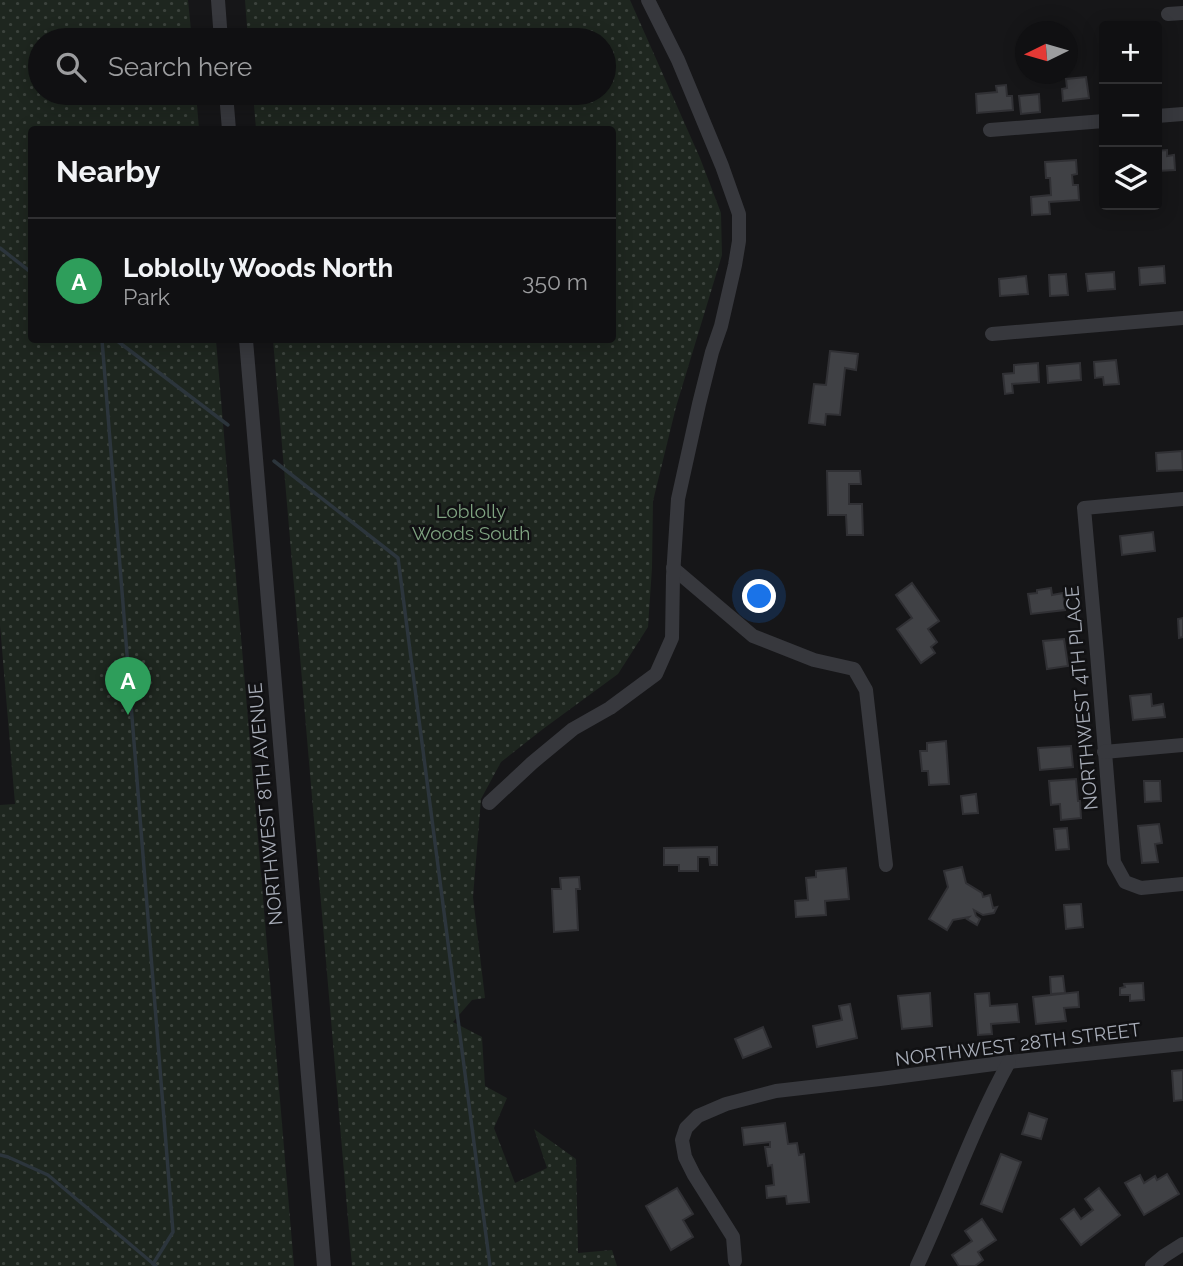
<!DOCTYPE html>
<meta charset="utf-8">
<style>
:root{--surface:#101012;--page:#19191b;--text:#f1f3f6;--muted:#9c9d9f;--line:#303032;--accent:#8c9099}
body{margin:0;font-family:Raleway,sans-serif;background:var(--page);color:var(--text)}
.controls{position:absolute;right:21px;top:21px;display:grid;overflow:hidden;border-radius:7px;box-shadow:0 4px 18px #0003}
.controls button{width:63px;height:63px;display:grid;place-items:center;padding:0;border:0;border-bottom:2px solid var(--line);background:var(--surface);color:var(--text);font:35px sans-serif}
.compass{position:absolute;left:1015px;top:21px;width:63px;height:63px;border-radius:50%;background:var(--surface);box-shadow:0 4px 18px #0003;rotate:265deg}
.you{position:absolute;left:760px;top:597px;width:24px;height:24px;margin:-18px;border:5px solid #fff;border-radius:50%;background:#1a73e8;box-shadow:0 0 0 10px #1a73e833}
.badge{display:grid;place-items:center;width:46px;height:46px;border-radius:50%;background:var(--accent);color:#fff;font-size:23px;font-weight:700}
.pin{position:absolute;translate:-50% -58px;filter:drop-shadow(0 2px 4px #0008)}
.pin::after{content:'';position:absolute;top:37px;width:24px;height:21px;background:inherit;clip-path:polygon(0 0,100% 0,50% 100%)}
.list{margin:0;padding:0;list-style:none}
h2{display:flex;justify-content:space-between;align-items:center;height:91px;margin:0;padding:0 28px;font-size:30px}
h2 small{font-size:23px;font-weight:400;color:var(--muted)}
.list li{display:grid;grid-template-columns:46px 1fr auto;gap:21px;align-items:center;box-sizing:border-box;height:126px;padding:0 28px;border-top:2px solid var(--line)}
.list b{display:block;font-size:26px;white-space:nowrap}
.list p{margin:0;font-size:23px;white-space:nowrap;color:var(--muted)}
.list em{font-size:23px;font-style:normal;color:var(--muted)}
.icon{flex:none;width:38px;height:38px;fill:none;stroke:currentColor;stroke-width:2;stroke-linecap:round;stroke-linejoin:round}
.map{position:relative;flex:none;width:1183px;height:1266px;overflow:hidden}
.search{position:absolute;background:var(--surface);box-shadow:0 4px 18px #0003;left:28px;top:28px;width:588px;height:77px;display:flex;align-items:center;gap:18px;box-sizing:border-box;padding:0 24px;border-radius:38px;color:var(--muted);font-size:26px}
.panel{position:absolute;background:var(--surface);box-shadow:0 4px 18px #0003;left:28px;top:126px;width:588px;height:217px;border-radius:7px}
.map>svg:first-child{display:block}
.park{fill:url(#park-dots)}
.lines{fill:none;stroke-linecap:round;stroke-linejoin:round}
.stream{stroke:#2c353c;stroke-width:3.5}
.building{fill:#404145;stroke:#303034;stroke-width:2}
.minor{stroke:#37383d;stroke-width:14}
.labels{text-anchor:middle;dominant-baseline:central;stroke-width:5;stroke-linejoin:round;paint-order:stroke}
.park-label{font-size:19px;fill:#7fa381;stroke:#111113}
.street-label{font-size:19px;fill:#a8adb8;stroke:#111113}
</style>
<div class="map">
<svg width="1183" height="1266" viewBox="0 0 1183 1266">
<defs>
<pattern id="park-dots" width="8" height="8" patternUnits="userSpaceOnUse" patternTransform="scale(1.75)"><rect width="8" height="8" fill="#1e261f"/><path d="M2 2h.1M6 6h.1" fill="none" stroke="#3c433d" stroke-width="1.8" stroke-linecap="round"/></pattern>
</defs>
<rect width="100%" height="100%" fill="#161618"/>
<g class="park">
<polygon points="0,0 188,0 192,40 40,40 40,93 196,93 199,129 32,130 32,340 216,340 294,1266 0,1266 0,805 15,804 0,625"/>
<polygon points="245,0 630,0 700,158 721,213 722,255 676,407 653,501 652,568 648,627 618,674 543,729 501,762 481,799 473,897 485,998 472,1000 453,1022 482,1037 485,1086 507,1098 494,1128 515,1183 547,1168 534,1129 576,1159 578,1253 612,1250 617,1266 352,1266 273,340 612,340 612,130 256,129 253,93 604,93 604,40 248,40"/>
</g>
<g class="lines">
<g class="stream">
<polyline points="0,248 32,273"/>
<polyline points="102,340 173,1232 153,1264"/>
<polyline points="116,340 228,425"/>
<polyline points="274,461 398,558 490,1266"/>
<polyline points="0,1155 8,1157 48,1175 156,1266"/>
</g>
</g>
<g class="building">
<polygon points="1086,77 1089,98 1063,101 1062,89 1067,88 1066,79"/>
<polygon points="1006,85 1007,96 1012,96 1013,110 977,113 976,94 997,92 996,86"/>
<polygon points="1039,94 1040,112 1021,114 1019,96"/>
<polygon points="1167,150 1167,156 1174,155 1175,170 1157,171 1157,151"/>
<polygon points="1076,160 1077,174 1072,175 1073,185 1078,185 1079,200 1049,202 1050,214 1032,215 1031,197 1051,195 1050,178 1046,178 1045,162"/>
<polygon points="1164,266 1165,283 1140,285 1139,268"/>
<polygon points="1114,272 1115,289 1088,291 1086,274"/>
<polygon points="1066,274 1068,295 1050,296 1049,275"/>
<polygon points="1026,276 1028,294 1000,296 999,279"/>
<polygon points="830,351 858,354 856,370 845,368 840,415 826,414 825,425 809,423 814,384 826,385"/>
<polygon points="1116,360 1119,384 1104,385 1103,377 1095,378 1094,362"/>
<polygon points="1038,363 1039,382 1012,384 1013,393 1005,394 1003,374 1014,373 1014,365"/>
<polygon points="1080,363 1081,380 1048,383 1047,366"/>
<polygon points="1182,451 1183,470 1157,471 1156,453"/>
<polygon points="827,471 860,471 861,484 849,484 849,504 862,504 863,535 847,535 846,515 828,515"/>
<polygon points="1153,532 1155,551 1122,555 1120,536"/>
<polygon points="912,583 939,621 928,629 937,642 931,647 935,653 921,663 897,629 912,618 896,595"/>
<polygon points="1051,588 1052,595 1063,593 1065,610 1031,614 1028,594 1037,593 1037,590"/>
<polygon points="1183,618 1183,637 1179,638 1178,619"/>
<polygon points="1064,639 1068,666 1047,669 1043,641"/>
<polygon points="1151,694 1152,706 1163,704 1165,717 1133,720 1130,696"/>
<polygon points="946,741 949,784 929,785 928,771 922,771 920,751 927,751 927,743"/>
<polygon points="1071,746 1073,767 1040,770 1038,748"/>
<polygon points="1076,779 1078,801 1080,801 1081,818 1061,820 1060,804 1051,805 1049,781"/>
<polygon points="1144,781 1160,781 1161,801 1145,802"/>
<polygon points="976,794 978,813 963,814 961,796"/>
<polygon points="1159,824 1162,843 1155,844 1158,862 1142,863 1138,826"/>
<polygon points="1067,828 1069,849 1056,850 1054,829"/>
<polygon points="717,847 717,865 710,865 709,857 698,857 698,871 679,871 679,865 664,865 664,848"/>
<polygon points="962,867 966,883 982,893 983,897 990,895 993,908 997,907 994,913 983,915 974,910 976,916 980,919 977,925 967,919 969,917 953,920 947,930 929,919 948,887 944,871"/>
<polygon points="846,868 849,899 825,901 826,915 796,917 795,901 808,900 806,878 816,877 816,871"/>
<polygon points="579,877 580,889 576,889 578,930 554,932 552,889 561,889 560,878"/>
<polygon points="1081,904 1083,927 1066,929 1064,905"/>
<polygon points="1063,976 1065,993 1051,994 1050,977"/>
<polygon points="1143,983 1144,1000 1130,1001 1130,995 1120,995 1120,988 1125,987 1124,984"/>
<polygon points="1078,992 1079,1007 1064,1008 1066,1021 1036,1024 1033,997"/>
<polygon points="930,993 932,1026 902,1029 898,996"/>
<polygon points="989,993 990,1006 1017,1004 1019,1022 991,1024 992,1034 978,1035 975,994"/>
<polygon points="850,1004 857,1038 817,1047 813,1026 842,1020 839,1006"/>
<polygon points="763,1027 771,1047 743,1058 735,1039"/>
<polygon points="1183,1070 1183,1100 1174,1101 1172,1071"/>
<polygon points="1029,1113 1047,1119 1041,1139 1022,1134"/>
<polygon points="785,1123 788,1144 797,1143 799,1155 804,1154 809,1202 787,1204 786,1196 767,1198 766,1186 774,1185 772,1165 768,1166 765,1147 770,1147 770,1142 744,1145 742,1128"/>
<polygon points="1001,1154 1021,1162 1002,1212 981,1204"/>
<polygon points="1167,1174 1179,1194 1144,1215 1125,1183 1140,1175 1144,1183 1155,1176 1157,1180"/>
<polygon points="677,1188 693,1214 683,1220 693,1237 671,1250 646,1206"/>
<polygon points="1099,1188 1120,1215 1081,1245 1061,1219 1074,1209 1081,1219 1093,1210 1085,1199"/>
<polygon points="982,1219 996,1240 978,1252 983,1260 975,1266 959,1266 952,1255 972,1241 965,1231"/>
</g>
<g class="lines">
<g class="minor">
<polyline points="218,0 221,40"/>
<polyline points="1168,14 1183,13"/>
<polyline points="226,93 229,130"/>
<polyline points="1157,116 1183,114"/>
<polyline points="990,130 1104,121"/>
<polyline points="992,334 1183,318"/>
<polyline points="246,340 324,1266"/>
<polyline points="1183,499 1084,508 1097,654 1114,862 1125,882 1141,888 1183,884"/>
<polyline points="673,568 753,636 814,660 854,669 866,690 886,865"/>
<polyline points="1104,752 1183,745"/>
<polyline points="489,803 532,763 573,729 610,708 656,674 672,638 673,576 678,499 699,404 712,352 721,326 735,265 739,241 739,214 722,166 678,60 648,0"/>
<polyline points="735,1261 733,1237 694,1175 685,1157 682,1140 686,1128 698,1116 726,1104 776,1091 880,1079 1009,1062 1183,1044"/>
<path d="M917,1266C949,1198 973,1127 1009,1062"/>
<polyline points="1152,1266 1164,1256 1183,1244"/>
</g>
</g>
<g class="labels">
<g class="park-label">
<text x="471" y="511">Loblolly<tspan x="471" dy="22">Woods South</tspan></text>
</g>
<g class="street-label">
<text transform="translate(1081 698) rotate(-95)">NORTHWEST 4TH PLACE</text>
<text transform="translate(265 804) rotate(-95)">NORTHWEST 8TH AVENUE</text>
<text transform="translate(1018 1044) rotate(-7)">NORTHWEST 28TH STREET</text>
</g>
</g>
</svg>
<div class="controls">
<button>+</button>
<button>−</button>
<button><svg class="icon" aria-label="layers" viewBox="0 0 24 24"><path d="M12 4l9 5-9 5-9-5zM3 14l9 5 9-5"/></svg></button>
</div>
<svg class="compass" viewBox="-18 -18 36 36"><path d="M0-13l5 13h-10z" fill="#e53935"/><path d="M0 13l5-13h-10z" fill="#9c9d9f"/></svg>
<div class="you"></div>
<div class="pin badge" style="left:128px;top:715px;background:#2e9e5b">A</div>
<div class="search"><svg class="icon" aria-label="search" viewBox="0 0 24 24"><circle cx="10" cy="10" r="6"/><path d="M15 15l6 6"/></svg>Search here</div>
<section class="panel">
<h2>Nearby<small></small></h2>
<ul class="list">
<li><span class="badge" style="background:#2e9e5b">A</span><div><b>Loblolly Woods North</b><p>Park</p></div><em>350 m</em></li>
</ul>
</section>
</div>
